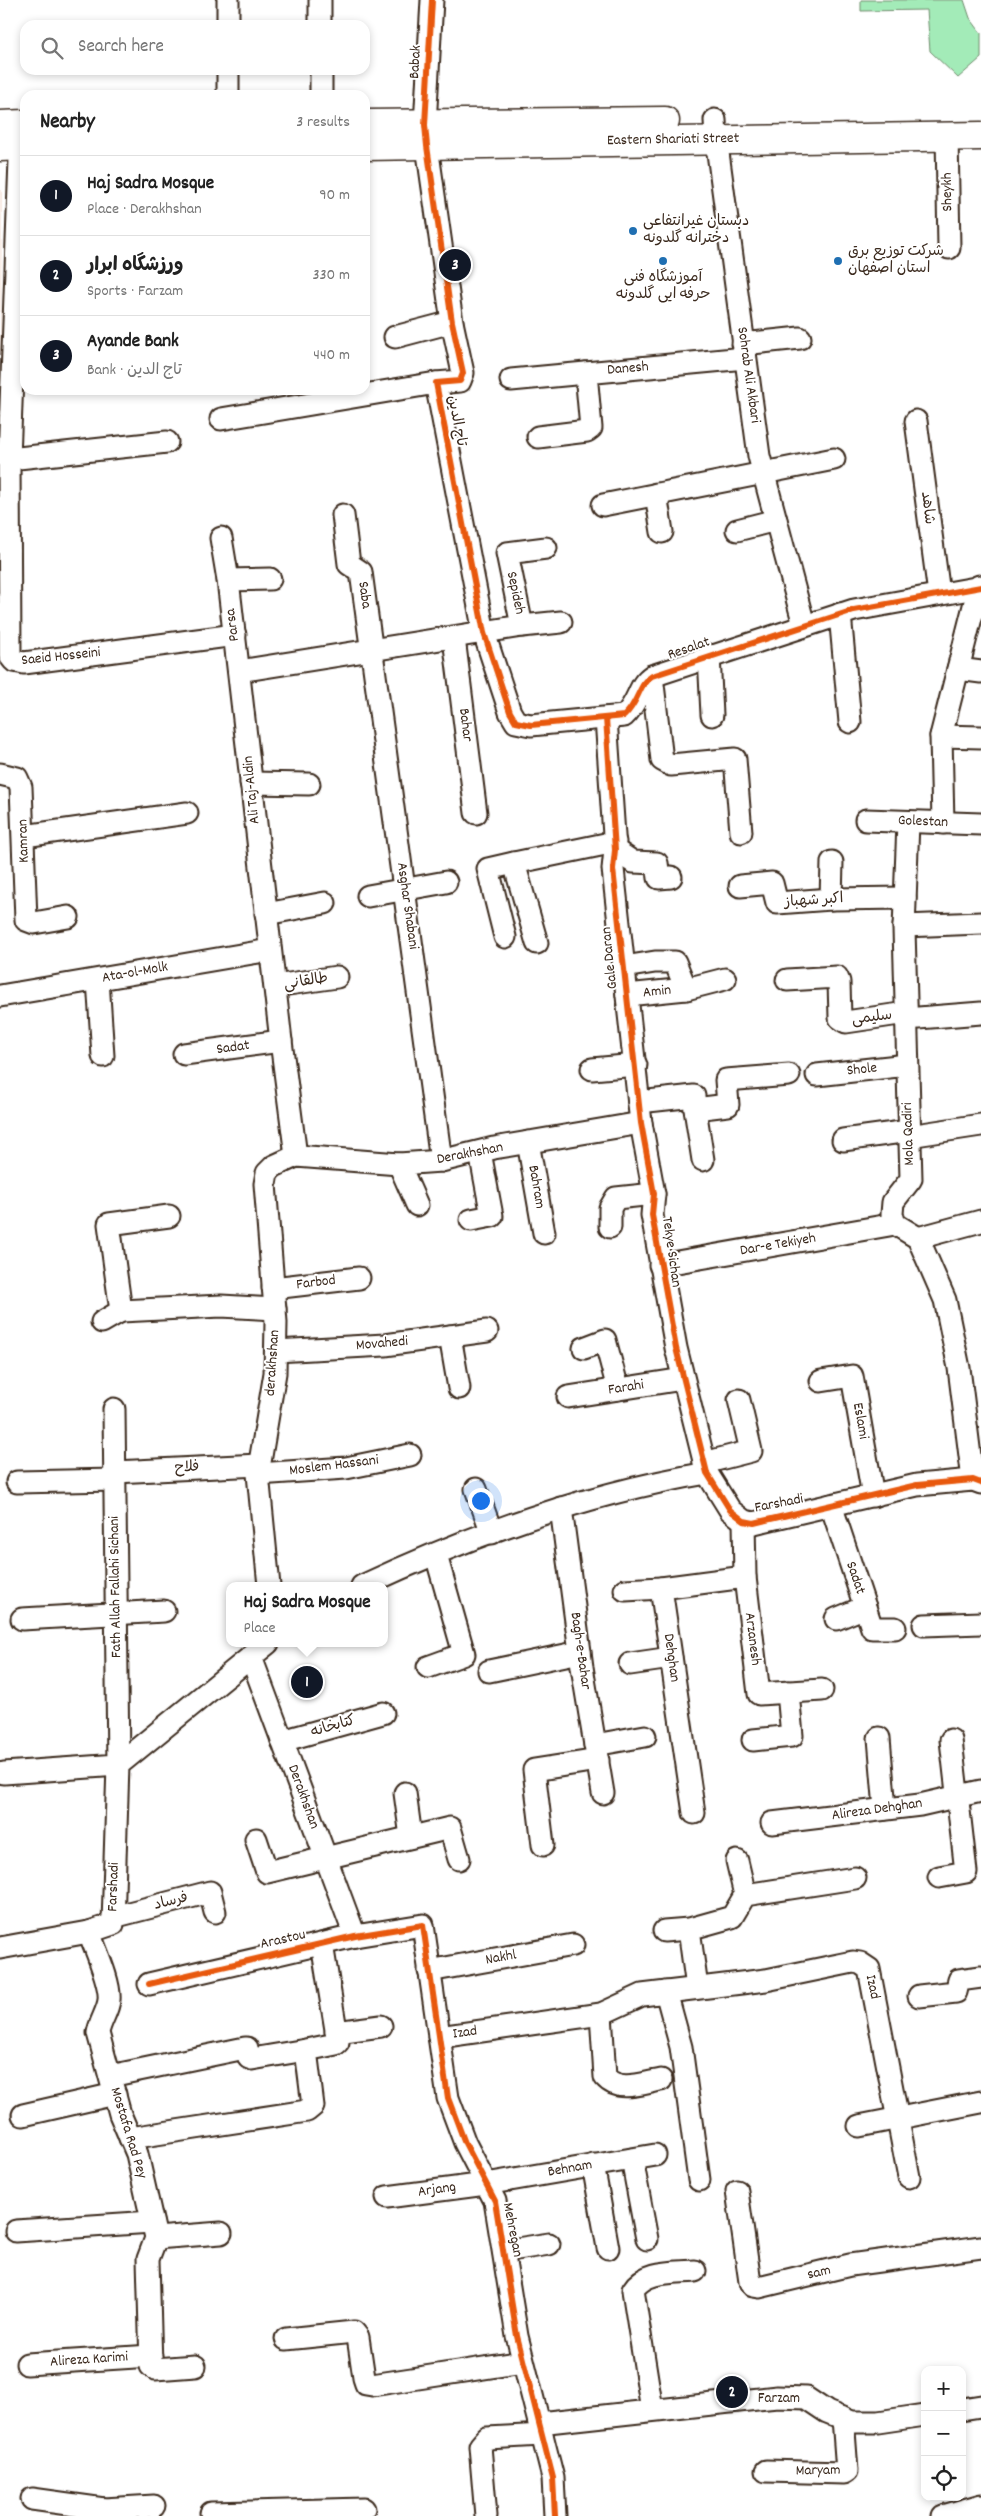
<!DOCTYPE html>
<meta charset="utf-8">
<style>
:root{--surface:#fff;--page:#f6f6f6;--text:#222;--muted:#767676;--line:#e0e0e0;--accent:#111827}
body{margin:0;font-family:Dekko,"Playpen Sans Arabic",sans-serif;background:var(--page);color:var(--text)}
.controls{position:absolute;right:15px;bottom:15px;display:grid;overflow:hidden;border-radius:10px;box-shadow:0 2px 8px #0003}
.controls button{width:45px;height:45px;display:grid;place-items:center;padding:0;border:0;border-bottom:1px solid var(--line);background:var(--surface);color:var(--text);font:25px sans-serif}
.you{position:absolute;left:480px;top:1500px;width:18px;height:18px;margin:-12px;border:4px solid #fff;border-radius:50%;background:#1a73e8;box-shadow:0 0 0 8px #1a73e833}
.badge{display:grid;place-items:center;width:32px;height:32px;border-radius:50%;background:var(--accent);color:#fff;font-size:16px;font-weight:700}
.pin{position:absolute;translate:-50% -50%;border:2px solid #fff;box-shadow:0 1px 5px #0006}
.popup{position:absolute;left:226px;top:1582px;width:162px;height:65px;box-sizing:border-box;display:grid;place-content:center;border-radius:10px;background:var(--surface);filter:drop-shadow(0 1px 4px #0005);font-size:16px;white-space:nowrap;color:var(--muted)}
.popup b{font-size:19px;color:var(--text)}
.popup::after{content:'';position:absolute;left:50%;top:100%;margin-left:-10px;border:10px solid transparent;border-top-color:var(--surface)}
.list{margin:0;padding:0;list-style:none}
h2{display:flex;justify-content:space-between;align-items:center;height:65px;margin:0;padding:0 20px;font-size:21px}
h2 small{font-size:16px;font-weight:400;color:var(--muted)}
.list li{display:grid;grid-template-columns:32px 1fr auto;gap:15px;align-items:center;box-sizing:border-box;height:80px;padding:0 20px;border-top:1px solid var(--line)}
.list b{display:block;font-size:19px;white-space:nowrap}
.list p{margin:0;font-size:16px;white-space:nowrap;color:var(--muted)}
.list em{font-size:16px;font-style:normal;color:var(--muted)}
.icon{flex:none;width:28px;height:28px;fill:none;stroke:currentColor;stroke-width:2;stroke-linecap:round;stroke-linejoin:round}
.map{position:relative;flex:none;width:981px;height:2516px;overflow:hidden}
.search{position:absolute;background:var(--surface);box-shadow:0 2px 8px #0003;left:20px;top:20px;width:350px;height:55px;display:flex;align-items:center;gap:12px;box-sizing:border-box;padding:0 18px;border-radius:15px;color:var(--muted);font-size:19px}
.panel{position:absolute;background:var(--surface);box-shadow:0 2px 8px #0003;left:20px;top:90px;width:350px;height:305px;border-radius:15px}
.map>svg:first-child{display:block}
.built{fill:#f7e8e0}
.park{fill:#a3ebb8;stroke:#6f8a6b}
.lines{fill:none;stroke-linecap:round;stroke-linejoin:round}
.minor-casing{stroke:#3b2a1e;stroke-width:25}
.secondary-casing{stroke:#3b2a1e;stroke-width:31}
.minor{stroke:#fff;stroke-width:21}
.secondary{stroke:#fff;stroke-width:28}
.cycleway-casing{stroke:#fff;stroke-width:9}
.cycleway{stroke:#e8590c;stroke-width:6}
.poi-dot{fill:#1f6fb2;stroke:#fff;stroke-width:2}
.labels{text-anchor:middle;dominant-baseline:central;stroke-width:4;stroke-linejoin:round;paint-order:stroke}
.street-label{font-size:15px;fill:#3b2a1e;stroke:#fff}
.poi-label{font-size:15px;fill:#3b2a1e;stroke:#fff;text-anchor:start}
</style>
<div class="map">
<svg width="981" height="2516" viewBox="0 0 981 2516">
<rect width="100%" height="100%" fill="#fff"/>
<filter id="ink" filterUnits="userSpaceOnUse"><feTurbulence type="fractalNoise" baseFrequency=".02" numOctaves="2"/><feDisplacementMap in="SourceGraphic" scale="10" xChannelSelector="R" yChannelSelector="G"/><feConvolveMatrix kernelMatrix="1 2 1 2 8 2 1 2 1" color-interpolation-filters="sRGB"/></filter>
<g filter="url(#ink)">
<polygon class="built" points="0,190 2,190 0,473"/>
<polygon class="park" points="861,0 964,0 970,18 981,33 981,58 958,78 930,51 927,10 861,11"/>
<g class="lines">
<defs>
<g id="minor">
<polyline points="320,0 320,25"/>
<path d="M432,0L425,125L427,146L452,322L463,373L460,381L436,383L484,633L510,712L516,722L531,725L624,716C639,703 638,684 652,676L854,610L981,587"/>
<polyline points="228,25 228,0"/>
<polyline points="321,70 321,95"/>
<polyline points="228,95 228,70"/>
<polyline points="715,120 716,138 759,456 804,625"/>
<polyline points="21,132 9,459 10,656 14,661 24,663 235,635"/>
<polyline points="947,136 949,248"/>
<polyline points="395,337 452,322"/>
<polyline points="743,344 800,338"/>
<polyline points="511,380 745,358"/>
<polyline points="221,419 436,383"/>
<polyline points="916,421 939,594"/>
<polyline points="538,437 587,431 591,428 586,373"/>
<polyline points="9,459 167,442"/>
<polyline points="656,494 662,532"/>
<polyline points="603,505 834,459"/>
<polyline points="343,515 349,564 361,572 441,1161"/>
<polyline points="737,530 776,520"/>
<polyline points="221,538 228,580 281,1041 296,1156"/>
<polyline points="228,580 270,579"/>
<polyline points="840,614 850,722"/>
<polyline points="522,626 561,622"/>
<polyline points="454,638 476,813"/>
<polyline points="709,655 712,715"/>
<polyline points="958,669 981,672"/>
<polyline points="239,671 522,626 507,553 546,548"/>
<polyline points="652,676 662,760 671,765 735,759 741,832"/>
<polyline points="606,718 615,850 613,869 641,1123 654,1194 652,1215 676,1348 707,1473 730,1510 744,1521 754,1523 917,1485 973,1480 981,1483"/>
<polyline points="941,736 981,737"/>
<polyline points="0,774 17,778 21,787 26,920 34,923 68,917"/>
<polyline points="251,783 309,784"/>
<polyline points="866,820 981,824"/>
<polyline points="908,822 904,929 911,1179 893,1202 892,1214 895,1224 918,1238 945,1300 959,1368 973,1480"/>
<polyline points="943,823 941,736 979,586"/>
<polyline points="24,836 187,813"/>
<polyline points="615,850 633,862 657,863 659,878 671,877"/>
<polyline points="740,886 772,883 777,903 831,899 905,898"/>
<polyline points="368,896 446,882"/>
<polyline points="831,899 832,862"/>
<polyline points="266,914 325,903"/>
<polyline points="904,926 981,923"/>
<polyline points="505,937 488,869 514,863"/>
<polyline points="537,943 514,863 615,842"/>
<polyline points="624,967 655,962 675,962 686,989 725,979"/>
<polyline points="98,980 103,1056"/>
<polyline points="787,980 837,977 839,982 840,1018 846,1022 906,1013"/>
<polyline points="275,986 337,977"/>
<polyline points="627,995 686,989"/>
<polyline points="0,996 270,950"/>
<polyline points="906,1019 981,1013"/>
<polyline points="184,1054 281,1041"/>
<polyline points="592,1069 636,1065"/>
<polyline points="817,1075 907,1065"/>
<polyline points="639,1102 694,1096 695,1109 728,1105 726,1080 789,1075"/>
<polyline points="695,1109 703,1160"/>
<polyline points="909,1136 981,1125"/>
<polyline points="843,1140 909,1131"/>
<polyline points="528,1142 544,1233"/>
<polyline points="399,1164 417,1205"/>
<polyline points="169,1216 109,1224 121,1311 221,1306 275,1309"/>
<polyline points="471,1220 492,1216 480,1152"/>
<polyline points="610,1227 610,1208 616,1198 654,1194"/>
<polyline points="918,1238 981,1221"/>
<polyline points="660,1265 895,1224"/>
<polyline points="273,1288 359,1278"/>
<polyline points="102,1322 121,1311"/>
<polyline points="450,1336 459,1388"/>
<polyline points="584,1348 605,1340 618,1389"/>
<polyline points="276,1351 385,1345 487,1331"/>
<polyline points="821,1381 852,1376 873,1496"/>
<polyline points="568,1397 683,1379"/>
<polyline points="704,1463 751,1451 739,1400"/>
<polyline points="115,1472 259,1465"/>
<polyline points="258,1474 346,1468 410,1455"/>
<polyline points="17,1482 115,1480"/>
<polyline points="476,1489 492,1533"/>
<polyline points="831,1505 872,1628 895,1628"/>
<polyline points="561,1508 582,1667 603,1793"/>
<polyline points="744,1521 745,1577 759,1694 822,1690"/>
<polyline points="269,1586 258,1474 275,1373 276,1322 265,1184 267,1173 274,1166 296,1156 399,1164 441,1161 494,1148 641,1123"/>
<path d="M362,1586C471,1535 588,1493 707,1473"/>
<polyline points="625,1590 661,1588"/>
<polyline points="22,1619 164,1611"/>
<polyline points="836,1619 865,1607"/>
<polyline points="924,1625 981,1623"/>
<polyline points="251,1657 355,1936"/>
<polyline points="630,1664 671,1658"/>
<polyline points="428,1667 464,1654 436,1555"/>
<polyline points="489,1671 580,1652"/>
<polyline points="879,1738 885,1809"/>
<polyline points="753,1740 792,1736 788,1692"/>
<polyline points="282,1741 383,1713"/>
<polyline points="595,1745 645,1736"/>
<polyline points="4,1773 118,1765 114,1409"/>
<polyline points="405,1793 411,1837"/>
<polyline points="694,1813 661,1588 745,1577"/>
<polyline points="772,1823 920,1805 981,1791"/>
<polyline points="256,1839 267,1872 450,1828 459,1859"/>
<polyline points="543,1845 534,1770 598,1760"/>
<polyline points="737,1861 745,1895"/>
<polyline points="939,1877 966,1872 951,1740"/>
<polyline points="113,1917 210,1892 215,1912"/>
<polyline points="664,1931 689,1929"/>
<path d="M89,1932C95,1949 111,1983 109,2000C108,2011 100,2021 98,2033L120,2114L137,2154L156,2238L148,2259L151,2366L155,2369L195,2366"/>
<polyline points="0,1948 89,1932 113,1924 118,1765 268,1643"/>
<polyline points="429,1971 573,1945"/>
<polyline points="149,1984 355,1936 423,1925 448,2098 465,2143 495,2201 517,2336 553,2478 555,2516"/>
<polyline points="697,1988 689,1929 732,1917 745,1895 855,1878"/>
<polyline points="666,1992 681,2047 699,2180"/>
<polyline points="919,1996 956,1992 959,1980 981,1977"/>
<path d="M601,2014L605,2077C619,2093 643,2083 661,2080"/>
<polyline points="336,2032 381,2026"/>
<polyline points="439,2037 601,2014 642,1995 766,1980 853,1962 860,1963 869,1969 909,2177"/>
<polyline points="110,2076 245,2048 247,2048 249,2058 252,2059 306,2050"/>
<polyline points="23,2115 115,2094"/>
<polyline points="859,2126 981,2102"/>
<polyline points="130,2138 307,2111 313,2106 306,2050 336,2044 338,2042 322,1944"/>
<polyline points="632,2159 647,2239"/>
<polyline points="593,2165 608,2248"/>
<polyline points="737,2191 750,2282 753,2286 759,2287 850,2265 981,2247"/>
<polyline points="387,2197 486,2184 655,2155"/>
<polyline points="16,2231 152,2222"/>
<polyline points="156,2238 221,2233"/>
<polyline points="504,2251 549,2244"/>
<polyline points="286,2339 354,2332 358,2337 364,2378 366,2384 372,2385 523,2362"/>
<polyline points="27,2364 151,2356"/>
<polyline points="962,2409 981,2406"/>
<path d="M652,2410L633,2290C645,2270 673,2273 695,2271"/>
<polyline points="539,2423 777,2397 806,2398 827,2412 852,2422 878,2422 925,2415"/>
<polyline points="766,2471 844,2473 847,2471 843,2418"/>
<polyline points="32,2499 104,2509 104,2516"/>
<polyline points="104,2509 154,2506"/>
<polyline points="211,2513 364,2509"/>
<polyline points="486,2516 480,2446 487,2438 542,2435"/>
<polyline points="943,2516 981,2505"/>
</g>
<g id="secondary">
<polyline points="365,124 665,121"/>
<polyline points="0,125 25,124"/>
<polyline points="365,146 981,136"/>
<polyline points="0,147 25,146"/>
</g>
</defs>
<use href="#minor" class="minor-casing"/>
<use href="#secondary" class="secondary-casing"/>
<use href="#minor" class="minor"/>
<use href="#secondary" class="secondary"/>
<defs>
<g id="cycleway">
<path d="M432,0L425,125L427,146L452,322L463,373L460,381L436,383L484,633L510,712L516,722L531,725L624,716C639,703 638,684 652,676L854,610L981,587"/>
<polyline points="606,718 615,850 613,869 641,1123 654,1194 652,1215 676,1348 707,1473 730,1510 744,1521 754,1523 917,1485 973,1480 981,1483"/>
<polyline points="149,1984 355,1936 423,1925 448,2098 465,2143 495,2201 517,2336 553,2478 555,2516"/>
</g>
</defs>
<use href="#cycleway" class="cycleway-casing"/>
<use href="#cycleway" class="cycleway"/>
</g>
</g>
<g class="poi-dot">
<circle cx="633" cy="231" r="5"/>
<circle cx="663" cy="261" r="5"/>
<circle cx="838" cy="261" r="5"/>
</g>
<g class="labels">
<g class="street-label">
<text transform="translate(416 62) rotate(-87)">Babak</text>
<text transform="translate(673 140) rotate(-1)">Eastern Shariati Street</text>
<text transform="translate(948 192) rotate(-91)">Sheykh</text>
<text transform="translate(628 369) rotate(-5)">Danesh</text>
<text transform="translate(748 375) rotate(82)">Sohrab Ali Akbari</text>
<text transform="translate(456 421) rotate(79)">تاج الدین</text>
<text transform="translate(927 508) rotate(83)">شاهد</text>
<text transform="translate(515 593) rotate(78)">Sepideh</text>
<text transform="translate(364 595) rotate(82)">Saba</text>
<text transform="translate(233 625) rotate(-97)">Parsa</text>
<text transform="translate(689 649) rotate(-19)">Resalat</text>
<text transform="translate(61 657) rotate(-6)">Saeid Hosseini</text>
<text transform="translate(465 725) rotate(83)">Bahar</text>
<text transform="translate(252 790) rotate(-96)">Ali Taj-Aldin</text>
<text transform="translate(923 822) rotate(2)">Golestan</text>
<text transform="translate(24 841) rotate(-92)">Kamran</text>
<text transform="translate(814 901) rotate(-4)">اکبر شهباز</text>
<text transform="translate(407 906) rotate(82)">Asghar Shabani</text>
<text transform="translate(610 958) rotate(-96)">Gale Daran</text>
<text transform="translate(135 973) rotate(-10)">Ata-ol-Molk</text>
<text transform="translate(306 982) rotate(-9)">طالقانی</text>
<text transform="translate(657 992) rotate(-6)">Amin</text>
<text transform="translate(872 1018) rotate(-7)">سلیمی</text>
<text transform="translate(233 1048) rotate(-8)">Sadat</text>
<text transform="translate(862 1070) rotate(-6)">Shole</text>
<text transform="translate(909 1134) rotate(-92)">Mola Qadiri</text>
<text transform="translate(470 1154) rotate(-11)">Derakhshan</text>
<text transform="translate(536 1187) rotate(80)">Bahram</text>
<text transform="translate(778 1245) rotate(-10)">Dar-e Tekiyeh</text>
<text transform="translate(671 1252) rotate(82)">Tekye Sichan</text>
<text transform="translate(316 1283) rotate(-7)">Farbod</text>
<text transform="translate(382 1344) rotate(-5)">Movahedi</text>
<text transform="translate(273 1363) rotate(-86)">derakhshan</text>
<text transform="translate(626 1388) rotate(-9)">Farahi</text>
<text transform="translate(860 1421) rotate(80)">Eslami</text>
<text transform="translate(334 1466) rotate(-7)">Moslem Hassani</text>
<text transform="translate(187 1468) rotate(-3)">فلاح</text>
<text transform="translate(779 1504) rotate(-11)">Farshadi</text>
<text transform="translate(855 1578) rotate(71)">Sadat</text>
<text transform="translate(116 1587) rotate(-91)">Fath Allah Fallahi Sichani</text>
<text transform="translate(752 1639) rotate(83)">Arzanesh</text>
<text transform="translate(580 1651) rotate(82)">Bagh-e-Bahar</text>
<text transform="translate(671 1658) rotate(82)">Dehghan</text>
<text transform="translate(333 1727) rotate(-16)">کتابخانه</text>
<text transform="translate(303 1797) rotate(70)">Derakhshan</text>
<text transform="translate(877 1810) rotate(-8)">Alireza Dehghan</text>
<text transform="translate(114 1887) rotate(-88)">Farshadi</text>
<text transform="translate(171 1902) rotate(-14)">فرساد</text>
<text transform="translate(283 1940) rotate(-13)">Arastou</text>
<text transform="translate(501 1958) rotate(-10)">Nakhl</text>
<text transform="translate(872 1987) rotate(78)">Izad</text>
<text transform="translate(465 2033) rotate(-8)">Izad</text>
<text transform="translate(128 2133) rotate(73)">Mostafa Rad Pey</text>
<text transform="translate(570 2169) rotate(-10)">Behnam</text>
<text transform="translate(437 2190) rotate(-8)">Arjang</text>
<text transform="translate(512 2230) rotate(79)">Mehregan</text>
<text transform="translate(819 2273) rotate(-13)">sam</text>
<text transform="translate(89 2360) rotate(-4)">Alireza Karimi</text>
<text x="779" y="2399">Farzam</text>
<text transform="translate(818 2471) rotate(-1)">Maryam</text>
</g>
<g class="poi-label">
<text x="643" y="222">دبستان غیرانتفاعی<tspan x="643" dy="17">دخترانه گلدونه</tspan></text>
<text x="848" y="252">شرکت توزیع برق<tspan x="848" dy="17">استان اصفهان</tspan></text>
<text x="663" y="278" text-anchor="middle">آموزشگاه فنی<tspan x="663" dy="17">حرفه ایی گلدونه</tspan></text>
</g>
</g>
</svg>
<div class="controls">
<button>+</button>
<button>−</button>
<button><svg class="icon" aria-label="locate" viewBox="0 0 24 24"><circle cx="12" cy="12" r="6"/><path d="M12 2v4M12 18v4M2 12h4M18 12h4"/></svg></button>
</div>
<div class="you"></div>
<div class="pin badge" style="left:307px;top:1682px">1</div>
<div class="popup"><b>Haj Sadra Mosque</b>Place</div>
<div class="pin badge" style="left:732px;top:2392px">2</div>
<div class="pin badge" style="left:455px;top:265px">3</div>
<div class="search"><svg class="icon" aria-label="search" viewBox="0 0 24 24"><circle cx="10" cy="10" r="6"/><path d="M15 15l6 6"/></svg>Search here</div>
<section class="panel">
<h2>Nearby<small>3 results</small></h2>
<ul class="list">
<li><span class="badge">1</span><div><b>Haj Sadra Mosque</b><p>Place · Derakhshan</p></div><em>90 m</em></li>
<li><span class="badge">2</span><div><b>ورزشگاه ابرار</b><p>Sports · Farzam</p></div><em>330 m</em></li>
<li><span class="badge">3</span><div><b>Ayande Bank</b><p>Bank · تاج الدین</p></div><em>440 m</em></li>
</ul>
</section>
</div>
